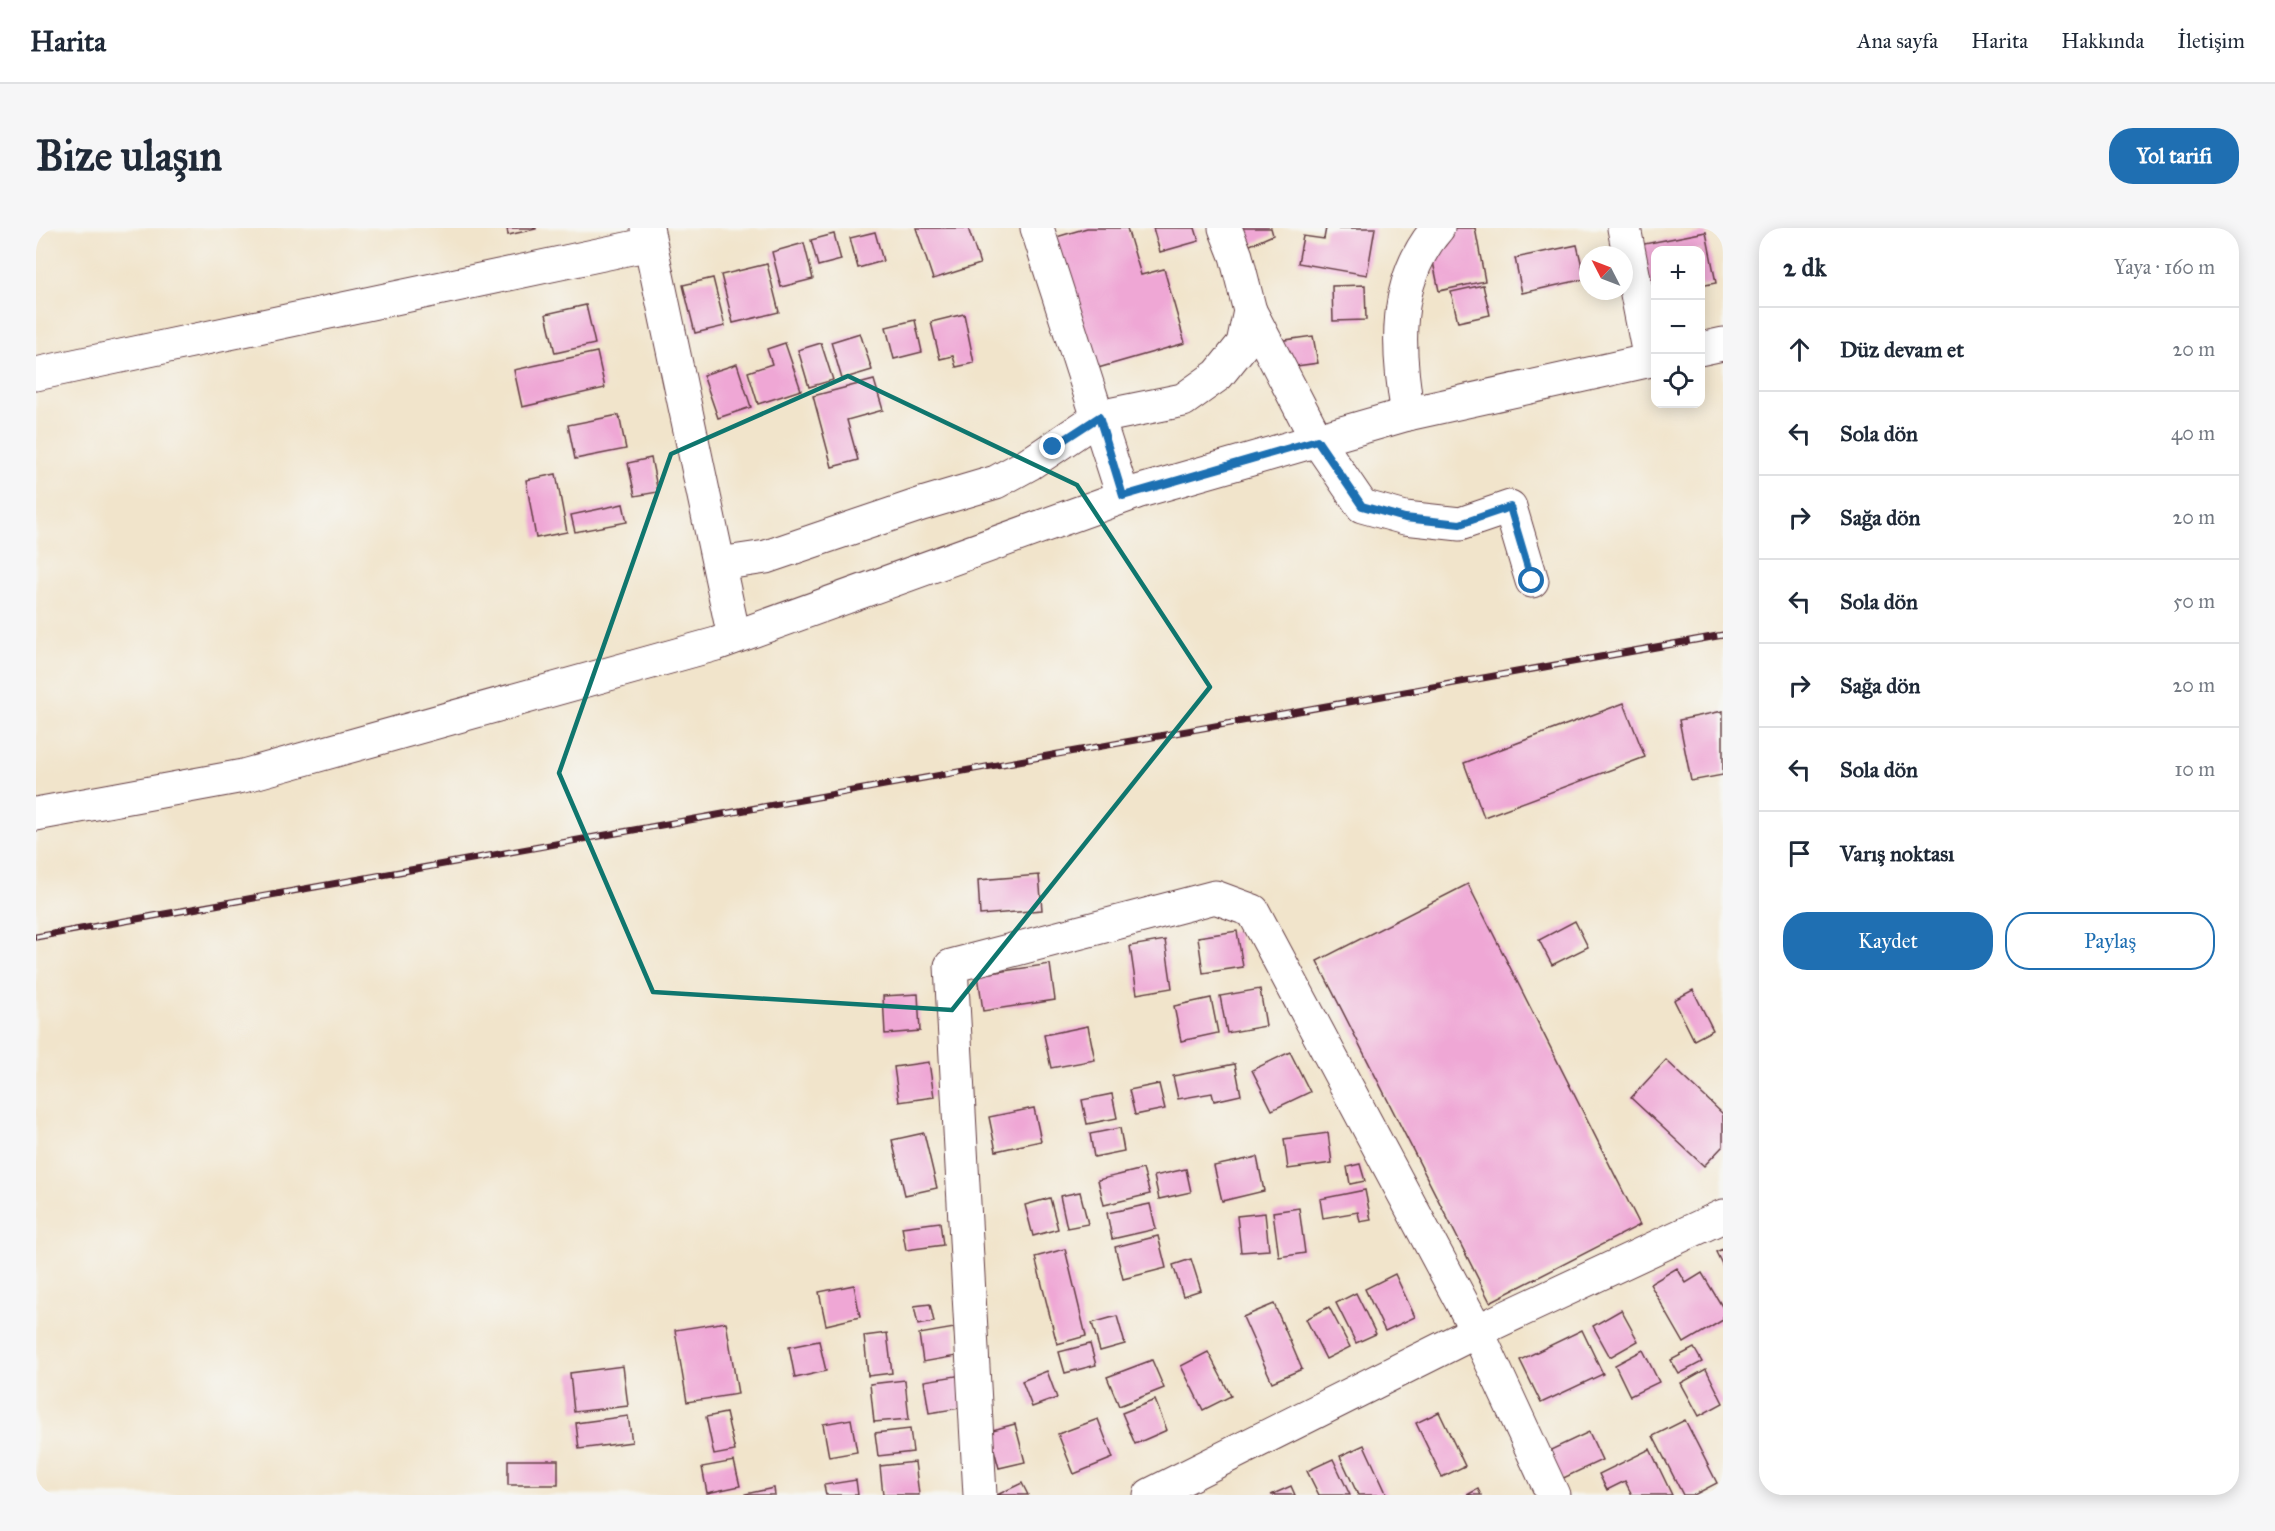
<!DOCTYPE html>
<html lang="tr">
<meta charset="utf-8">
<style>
:root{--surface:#fff;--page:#f6f6f7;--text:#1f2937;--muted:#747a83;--line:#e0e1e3;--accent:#1f6fb2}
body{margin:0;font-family:"IM FELL Great Primer",serif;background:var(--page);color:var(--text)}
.controls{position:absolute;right:18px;top:18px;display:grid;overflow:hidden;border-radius:12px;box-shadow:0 3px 15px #0003}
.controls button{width:54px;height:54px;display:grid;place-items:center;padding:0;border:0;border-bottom:2px solid var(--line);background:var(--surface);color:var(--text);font:30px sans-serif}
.compass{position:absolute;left:1543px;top:18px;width:54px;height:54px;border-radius:50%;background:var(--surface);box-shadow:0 3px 15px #0003;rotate:312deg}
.stop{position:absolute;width:18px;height:18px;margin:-14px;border:4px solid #1f6fb2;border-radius:50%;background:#fff}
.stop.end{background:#1f6fb2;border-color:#fff;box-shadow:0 2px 6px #0008}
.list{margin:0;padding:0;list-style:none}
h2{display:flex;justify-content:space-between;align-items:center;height:78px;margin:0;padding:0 24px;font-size:26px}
h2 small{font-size:20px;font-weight:400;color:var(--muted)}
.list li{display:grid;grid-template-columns:39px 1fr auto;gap:18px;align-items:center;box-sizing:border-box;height:84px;padding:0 24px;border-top:2px solid var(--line)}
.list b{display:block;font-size:22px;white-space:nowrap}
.list em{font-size:20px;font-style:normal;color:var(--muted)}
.actions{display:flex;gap:12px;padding:18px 24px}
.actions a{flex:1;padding:14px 0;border:2px solid var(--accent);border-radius:24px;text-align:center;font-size:21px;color:var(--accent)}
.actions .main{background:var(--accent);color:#fff}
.icon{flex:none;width:33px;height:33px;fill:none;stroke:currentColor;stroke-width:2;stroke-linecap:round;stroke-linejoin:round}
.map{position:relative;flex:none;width:1687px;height:1267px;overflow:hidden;border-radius:24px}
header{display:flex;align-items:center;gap:36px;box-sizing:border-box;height:84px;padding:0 30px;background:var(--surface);border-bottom:2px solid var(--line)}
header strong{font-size:28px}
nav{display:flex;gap:33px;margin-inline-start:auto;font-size:21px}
.intro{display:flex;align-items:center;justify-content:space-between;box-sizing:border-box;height:144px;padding:0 36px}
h1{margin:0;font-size:42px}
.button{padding:15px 27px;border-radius:24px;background:var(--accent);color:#fff;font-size:21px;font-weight:700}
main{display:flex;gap:36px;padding:0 36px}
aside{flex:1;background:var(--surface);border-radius:24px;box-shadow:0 3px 15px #0003}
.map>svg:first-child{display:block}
.building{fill:#efa7d5}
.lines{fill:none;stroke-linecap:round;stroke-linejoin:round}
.minor-casing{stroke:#633d43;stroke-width:35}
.major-casing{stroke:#633d43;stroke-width:35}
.minor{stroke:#fff;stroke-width:33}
.major{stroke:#fff;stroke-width:33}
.rail-casing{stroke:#4a1f2b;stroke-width:7}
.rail{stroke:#f6f6f2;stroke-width:4.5;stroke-dasharray:14;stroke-linecap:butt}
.route{stroke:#1f6fb2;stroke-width:8}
.marked{fill:none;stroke:#0f766e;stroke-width:4.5;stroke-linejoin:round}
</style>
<header>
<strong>Harita</strong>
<nav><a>Ana sayfa</a><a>Harita</a><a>Hakkında</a><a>İletişim</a></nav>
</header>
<div class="intro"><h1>Bize ulaşın</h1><a class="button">Yol tarifi</a></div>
<main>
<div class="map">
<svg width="1687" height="1267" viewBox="0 0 1687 1267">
<rect width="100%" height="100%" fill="#f6f6f2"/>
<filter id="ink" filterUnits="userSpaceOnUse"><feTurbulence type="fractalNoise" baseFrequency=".0167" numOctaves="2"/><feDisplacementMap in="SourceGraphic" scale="12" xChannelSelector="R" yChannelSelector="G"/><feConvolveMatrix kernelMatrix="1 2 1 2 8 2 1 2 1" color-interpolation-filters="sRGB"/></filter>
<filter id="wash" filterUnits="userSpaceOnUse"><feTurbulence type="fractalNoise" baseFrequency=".008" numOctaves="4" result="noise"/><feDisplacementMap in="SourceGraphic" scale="24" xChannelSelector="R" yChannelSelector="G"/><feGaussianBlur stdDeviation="1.35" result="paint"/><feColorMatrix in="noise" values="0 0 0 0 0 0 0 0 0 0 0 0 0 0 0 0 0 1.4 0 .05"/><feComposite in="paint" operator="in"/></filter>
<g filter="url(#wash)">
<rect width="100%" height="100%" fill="#f1e4cb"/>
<g id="blocks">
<g class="building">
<polygon points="471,0 500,0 500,1 472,7"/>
<polygon points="880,0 932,0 944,36 897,51"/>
<polygon points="1051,0 1091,0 1105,47 1128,41 1149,115 1055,142 1017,10"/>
<polygon points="1117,0 1159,0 1163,13 1124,24"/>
<polygon points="1196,0 1235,0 1237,7 1205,21"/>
<polygon points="1290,0 1339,0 1331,47 1262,35 1267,8 1288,11"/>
<polygon points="1410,0 1439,0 1449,53 1403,63 1395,24"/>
<polygon points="839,4 847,33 822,40 814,10"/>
<polygon points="1670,4 1680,55 1664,58 1664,22 1620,22 1620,67 1608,69 1598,18"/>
<polygon points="798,6 805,32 782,38 775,12"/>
<polygon points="768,15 777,51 745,59 736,24"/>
<polygon points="1541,17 1549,51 1486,65 1479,30"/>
<polygon points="731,36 743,84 697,95 685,47"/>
<polygon points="677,50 689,98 659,105 647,57"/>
<polygon points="1329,57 1330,92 1297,93 1296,58"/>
<polygon points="1447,57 1454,87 1422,94 1415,64"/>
<polygon points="550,77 559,116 519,125 510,86"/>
<polygon points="928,86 938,135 920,139 917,128 904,131 895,94"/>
<polygon points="879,92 886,124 858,131 850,99"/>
<polygon points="824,105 836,142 806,151 795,114"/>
<polygon points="1277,108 1282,135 1246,140 1242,113"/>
<polygon points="749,115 765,162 722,176 712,144 736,136 731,121"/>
<polygon points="785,115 797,152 773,159 762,122"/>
<polygon points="561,124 569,160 486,179 478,142"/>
<polygon points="701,136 715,179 682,190 667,147"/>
<polygon points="838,152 847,182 811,192 822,232 796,239 777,168"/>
<polygon points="583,187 590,221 539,231 532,197"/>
<polygon points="615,230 622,264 599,268 592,235"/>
<polygon points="520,246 531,304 500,310 490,252"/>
<polygon points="587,276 591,294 539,304 535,287"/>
<polygon points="1588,475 1609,529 1448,589 1428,535"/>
<polygon points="1687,483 1687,547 1655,553 1643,492"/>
<polygon points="1003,647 1006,682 944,687 942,652"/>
<polygon points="1432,656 1604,997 1454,1074 1281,733"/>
<polygon points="1539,693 1552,719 1516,737 1503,712"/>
<polygon points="1201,703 1207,739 1167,745 1162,709"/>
<polygon points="1129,712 1136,760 1101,766 1094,718"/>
<polygon points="1014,736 1019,772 947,783 942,747"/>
<polygon points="1224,761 1230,798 1191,805 1184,768"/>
<polygon points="1657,762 1677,802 1658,812 1638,772"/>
<polygon points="882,766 884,803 849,806 847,768"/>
<polygon points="1175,770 1182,805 1145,813 1138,778"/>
<polygon points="1052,798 1059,832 1015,840 1008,807"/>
<polygon points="1254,824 1274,864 1236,882 1216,842"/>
<polygon points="1630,832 1687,886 1687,918 1668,938 1595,870"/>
<polygon points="893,834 898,869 863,874 858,839"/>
<polygon points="1199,836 1205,867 1178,873 1176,865 1142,871 1137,848"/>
<polygon points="1123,856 1129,881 1099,887 1093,862"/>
<polygon points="1076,866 1081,890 1051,896 1046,872"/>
<polygon points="998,880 1005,913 960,923 953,889"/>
<polygon points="1084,900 1088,923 1058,929 1054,906"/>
<polygon points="888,905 901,960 869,967 856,912"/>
<polygon points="1292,905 1296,935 1252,941 1248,911"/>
<polygon points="1221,929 1228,963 1186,973 1178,938"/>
<polygon points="1324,936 1329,953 1314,956 1311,939"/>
<polygon points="1107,941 1114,966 1068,977 1062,952"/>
<polygon points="1150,941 1155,964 1123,971 1118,948"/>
<polygon points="1329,962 1335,992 1324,994 1322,984 1287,990 1284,971"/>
<polygon points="1044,964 1052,996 1031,1000 1024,968"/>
<polygon points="1014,970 1022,1001 997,1008 989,977"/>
<polygon points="1114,976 1120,1001 1076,1011 1071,985"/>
<polygon points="1263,980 1269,1025 1243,1029 1237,984"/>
<polygon points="1229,985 1233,1022 1205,1024 1201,988"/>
<polygon points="904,994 907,1017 870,1022 866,999"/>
<polygon points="1122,1008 1130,1040 1087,1051 1079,1019"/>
<polygon points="1029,1021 1050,1108 1021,1116 999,1029"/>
<polygon points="1687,1021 1687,1038 1680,1024"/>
<polygon points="1155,1031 1165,1062 1147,1068 1137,1037"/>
<polygon points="1641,1040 1650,1055 1666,1045 1687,1080 1687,1092 1648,1115 1614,1056"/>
<polygon points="1359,1046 1379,1089 1349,1103 1329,1061"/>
<polygon points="818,1057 824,1089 790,1097 783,1064"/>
<polygon points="1320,1065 1340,1106 1320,1115 1300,1075"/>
<polygon points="894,1076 898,1094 882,1097 878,1078"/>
<polygon points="1238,1076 1266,1141 1236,1154 1207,1089"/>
<polygon points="1293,1079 1314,1119 1290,1131 1270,1091"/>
<polygon points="1585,1082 1602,1113 1574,1129 1557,1098"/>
<polygon points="1081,1088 1089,1116 1064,1123 1056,1095"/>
<polygon points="690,1094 702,1166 651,1174 639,1102"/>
<polygon points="918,1100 921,1128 887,1134 883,1106"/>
<polygon points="1546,1102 1567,1146 1505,1175 1484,1132"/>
<polygon points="851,1105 856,1145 832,1148 828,1108"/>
<polygon points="783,1113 790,1143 759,1150 753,1119"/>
<polygon points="1054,1116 1060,1137 1029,1145 1023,1124"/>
<polygon points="1658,1120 1666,1134 1643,1146 1635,1132"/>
<polygon points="1607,1122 1623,1154 1594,1168 1579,1137"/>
<polygon points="1172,1124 1195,1168 1167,1182 1145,1138"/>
<polygon points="1116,1132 1128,1160 1083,1178 1071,1149"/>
<polygon points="587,1138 592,1178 538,1184 534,1145"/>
<polygon points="1670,1141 1687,1175 1663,1188 1645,1155"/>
<polygon points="1011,1143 1021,1170 996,1179 986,1153"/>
<polygon points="926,1147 931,1179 893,1185 888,1153"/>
<polygon points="869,1152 873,1191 838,1194 834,1156"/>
<polygon points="1119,1172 1131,1202 1099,1216 1086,1185"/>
<polygon points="1403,1184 1429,1238 1406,1249 1380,1195"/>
<polygon points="690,1185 699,1223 678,1227 670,1189"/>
<polygon points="592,1188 596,1214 543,1221 540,1195"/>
<polygon points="815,1191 821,1224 793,1229 787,1196"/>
<polygon points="1062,1191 1077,1230 1038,1246 1022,1206"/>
<polygon points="1649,1192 1681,1255 1658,1267 1647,1267 1617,1208"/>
<polygon points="979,1196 989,1234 963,1240 953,1203"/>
<polygon points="874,1201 877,1224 842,1228 839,1205"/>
<polygon points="1553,1204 1566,1232 1519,1254 1506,1226"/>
<polygon points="1328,1217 1351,1267 1322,1267 1304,1228"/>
<polygon points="1614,1221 1636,1267 1596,1267 1589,1253 1571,1262 1563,1246"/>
<polygon points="1297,1231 1314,1267 1283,1267 1271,1243"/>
<rect x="472" y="1232" width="50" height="25"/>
<polygon points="698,1233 704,1258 671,1265 666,1239"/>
<polygon points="879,1234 883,1267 847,1267 844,1238"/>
<polygon points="820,1252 822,1267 790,1267 788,1257"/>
<polygon points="986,1255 992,1267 961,1267"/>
<polygon points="1255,1258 1259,1267 1235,1267"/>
<polygon points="738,1260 739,1267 709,1267 709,1266"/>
<polygon points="1442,1261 1445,1267 1431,1267"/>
</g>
</g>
</g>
<g filter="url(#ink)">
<use href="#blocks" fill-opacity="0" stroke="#633d43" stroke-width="1.5"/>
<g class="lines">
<defs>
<g id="minor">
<polyline points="611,0 698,409"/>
<polyline points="1588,0 1614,132"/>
<polyline points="1214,83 1281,212 1326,278 1369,290 1424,296 1474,279 1496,353"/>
<polyline points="0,146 614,16"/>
<path d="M1372,186C1361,123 1356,52 1402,0"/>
<polyline points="683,336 730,329 886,276 960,254 993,236 1063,189 1147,172 1182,147 1207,116 1214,83 1200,28 1189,0"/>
<polyline points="944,1267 915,738 1179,669 1217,683 1441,1103 1517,1267"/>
</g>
<g id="major">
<polyline points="1001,0 1087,268"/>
<polyline points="1664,121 1687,116"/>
<polyline points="0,586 207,548 680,416 1101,264 1372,186 1620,131"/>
<polyline points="1114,1267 1441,1103 1687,988"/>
</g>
</defs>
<use href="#minor" class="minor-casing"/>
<use href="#major" class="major-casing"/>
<use href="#minor" class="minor"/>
<use href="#major" class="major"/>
<defs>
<polyline id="rail" points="0,709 1687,407"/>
</defs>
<use href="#rail" class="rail-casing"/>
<use href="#rail" class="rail"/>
</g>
</g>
<g class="lines" filter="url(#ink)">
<polyline class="route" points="1017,219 1063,189 1087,268 1281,212 1326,278 1369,290 1424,296 1474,279 1496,353"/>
</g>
<path class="marked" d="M812,148L1041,257L1174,459L916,782L617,764L523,545L635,226Z"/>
</svg>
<div class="controls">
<button>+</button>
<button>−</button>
<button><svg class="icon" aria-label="locate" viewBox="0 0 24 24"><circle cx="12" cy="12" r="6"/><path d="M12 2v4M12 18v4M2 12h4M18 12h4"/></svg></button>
</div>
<svg class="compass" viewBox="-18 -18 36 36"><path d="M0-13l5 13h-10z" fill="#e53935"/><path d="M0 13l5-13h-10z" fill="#747a83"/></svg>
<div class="stop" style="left:1496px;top:353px"></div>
<div class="stop end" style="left:1017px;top:219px"></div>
</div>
<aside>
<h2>2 dk<small>Yaya · 160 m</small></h2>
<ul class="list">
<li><svg class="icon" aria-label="ahead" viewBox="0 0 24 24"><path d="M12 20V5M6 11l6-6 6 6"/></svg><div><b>Düz devam et</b></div><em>20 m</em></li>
<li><svg class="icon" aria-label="left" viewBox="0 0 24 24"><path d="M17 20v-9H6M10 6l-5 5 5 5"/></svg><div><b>Sola dön</b></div><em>40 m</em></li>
<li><svg class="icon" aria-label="right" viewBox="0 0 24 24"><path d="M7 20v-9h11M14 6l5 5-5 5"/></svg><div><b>Sağa dön</b></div><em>20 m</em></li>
<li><svg class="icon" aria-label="left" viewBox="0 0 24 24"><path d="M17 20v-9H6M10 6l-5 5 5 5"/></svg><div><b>Sola dön</b></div><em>50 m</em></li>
<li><svg class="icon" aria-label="right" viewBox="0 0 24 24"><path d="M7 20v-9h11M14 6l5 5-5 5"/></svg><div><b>Sağa dön</b></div><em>20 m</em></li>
<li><svg class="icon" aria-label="left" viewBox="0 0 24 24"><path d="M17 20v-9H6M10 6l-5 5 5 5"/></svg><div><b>Sola dön</b></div><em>10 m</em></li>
<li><svg class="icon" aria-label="arrive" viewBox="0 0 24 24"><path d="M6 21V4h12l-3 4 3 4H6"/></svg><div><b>Varış noktası</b></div></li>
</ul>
<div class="actions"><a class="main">Kaydet</a><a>Paylaş</a></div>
</aside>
</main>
